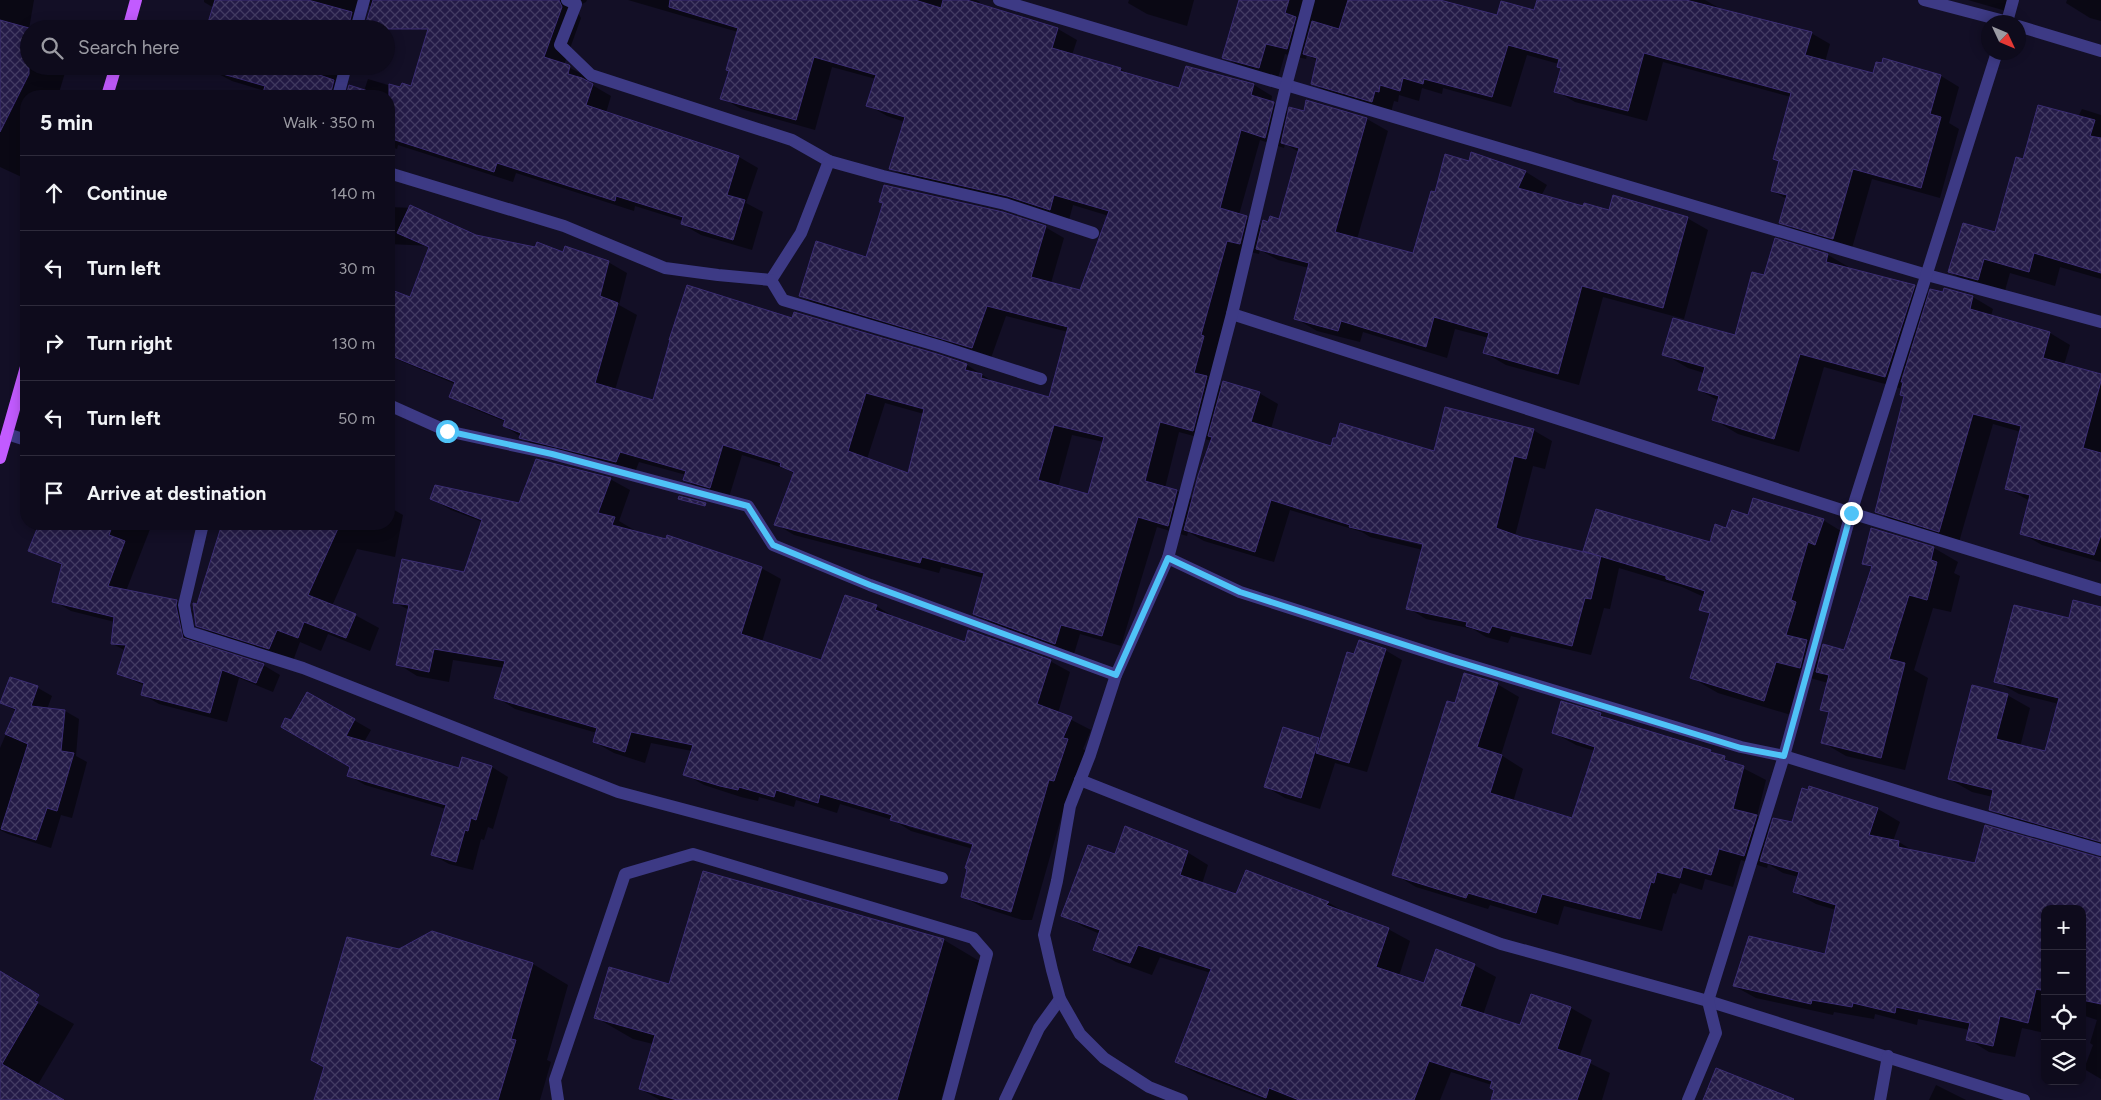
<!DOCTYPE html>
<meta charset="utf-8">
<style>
:root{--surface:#0e0b1c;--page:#1c1929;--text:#f1f3f6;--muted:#9b9ba3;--line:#2e2b3b}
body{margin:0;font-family:Figtree,sans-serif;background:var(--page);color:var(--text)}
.controls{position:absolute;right:15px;bottom:15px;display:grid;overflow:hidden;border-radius:10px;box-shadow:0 2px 12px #0003}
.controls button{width:45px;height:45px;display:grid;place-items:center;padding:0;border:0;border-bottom:1px solid var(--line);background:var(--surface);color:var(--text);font:25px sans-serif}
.compass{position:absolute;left:1981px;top:15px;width:45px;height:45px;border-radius:50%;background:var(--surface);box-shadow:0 2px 12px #0003;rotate:134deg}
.stop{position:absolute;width:15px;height:15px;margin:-11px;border:4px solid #4fc3f7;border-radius:50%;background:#fff}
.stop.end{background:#4fc3f7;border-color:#fff;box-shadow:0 1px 5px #0008}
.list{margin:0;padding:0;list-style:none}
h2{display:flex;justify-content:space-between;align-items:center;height:65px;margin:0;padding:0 20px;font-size:21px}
h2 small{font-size:16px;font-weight:400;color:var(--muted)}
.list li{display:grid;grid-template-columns:32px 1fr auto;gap:15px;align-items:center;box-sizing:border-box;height:75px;padding:0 20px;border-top:1px solid var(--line)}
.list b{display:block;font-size:19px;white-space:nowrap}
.list em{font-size:16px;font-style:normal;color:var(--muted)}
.icon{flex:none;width:28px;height:28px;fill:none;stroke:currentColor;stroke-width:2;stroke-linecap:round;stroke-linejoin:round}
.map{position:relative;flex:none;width:2101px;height:1100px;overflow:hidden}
.search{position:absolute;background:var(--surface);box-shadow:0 2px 12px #0003;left:20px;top:20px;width:375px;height:55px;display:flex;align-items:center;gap:12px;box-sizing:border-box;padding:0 18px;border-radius:28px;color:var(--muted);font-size:19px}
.panel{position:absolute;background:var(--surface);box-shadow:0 2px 12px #0003;left:20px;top:90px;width:375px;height:440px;border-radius:20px}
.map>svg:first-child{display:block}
.shadow{fill:#0007;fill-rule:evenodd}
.building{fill:url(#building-cross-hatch);stroke:#3b2d73;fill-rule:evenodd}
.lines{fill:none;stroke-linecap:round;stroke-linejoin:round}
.minor{stroke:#3d3a85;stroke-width:12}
.major{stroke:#c25bff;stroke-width:12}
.route{stroke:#4fc3f7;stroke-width:6}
</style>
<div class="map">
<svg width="2101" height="1100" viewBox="0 0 2101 1100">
<defs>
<pattern id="building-cross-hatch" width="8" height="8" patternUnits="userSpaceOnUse" patternTransform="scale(1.25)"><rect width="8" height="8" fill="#241b47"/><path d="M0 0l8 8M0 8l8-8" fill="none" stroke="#433b63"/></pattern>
</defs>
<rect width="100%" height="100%" fill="#130f26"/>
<g class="shadow">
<polygon points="0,0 34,0 29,29 29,66 67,66 58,96 26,96 26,179 0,167"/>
<polygon points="204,0 587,0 586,2 582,4 578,13 581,18 564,65 588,77 587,82 611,96 606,113 739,157 758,168 746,203 763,212 752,250 701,235 682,224 683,221 635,206 634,211 516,173 513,182 398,145 397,149 389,146 389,96 350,96 350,87 364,91 368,79 401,89 412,87 431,23 360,3 352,29 214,29 214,8 204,2"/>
<path d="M628,0H976L980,2L979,5L1058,29L1077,40L1072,55L1121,69L1132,76L1180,89L1187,67L1254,85L1272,96L1271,102L1289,112H1304L1367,119L1388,131L1357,239L1414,254L1435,194L1470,163L1472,154L1526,172L1547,185L1541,196L1584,207L1610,212L1687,218L1708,230L1684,319L1603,297L1579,385L1506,365L1485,353L1489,338L1455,329L1447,358L1363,332L1360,342L1317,331L1295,318L1309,268L1278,260L1260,250L1259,254L1246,251L1213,381L1223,387L1259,393L1278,404L1271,429L1332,448L1435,453L1533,430L1552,441L1545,469L1533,466L1515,536L1593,555L1584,550L1710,543L1727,530L1749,517L1823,520L1849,536L1814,646L1823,651H1845L1872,568L1863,563L1872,529L1934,548L1958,562L1954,573L1960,576L1951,612L1933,608L1914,670L1928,678L1905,770L1846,756L1822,742L1830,714L1822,709L1828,683L1803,676L1791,715L1718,693L1692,678L1711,615L1701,609L1704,597L1682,587L1619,568L1610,609L1604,608L1591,655L1511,636L1508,643L1486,637L1473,629L1426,619L1408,608L1423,550L1370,537L1362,532L1290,510L1274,562L1204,541L1188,532L1187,536L1157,527L1121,646L1080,634L1074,654L993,624L974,613L984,578L941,567L939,573L794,535L776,524L795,474L786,469L742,455L729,497L704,491L685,480L686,475L639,462L635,472L540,449L504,426L506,422L469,407L451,396L455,384L389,356V302L393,292L411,298L431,246L389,244V207L414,208L476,236L608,262L627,273L619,305L637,315L615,390L654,402L793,319L967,365L995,383L1050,398L1068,332L1006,316L991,358L819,306L800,296L867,259L1045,227L1064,238L1051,283L1081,291L1109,216L1073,205L1069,220L909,179L891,168L905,122L887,116L868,105L876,79L832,67L815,130L741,109L722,98L738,32ZM1260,140L1284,148L1285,144L1299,152L1280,220L1262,226L1239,215ZM885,403L924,414L909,475L867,459ZM1179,432L1212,441L1193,500L1177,491L1165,488ZM1072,435L1104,442L1089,495L1058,487ZM1352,526L1429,545L1428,547L1356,529Z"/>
<polygon points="1129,0 1194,0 1187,26 1147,14 1128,3"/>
<polygon points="1240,0 1436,0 1498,17 1535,12 1538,0 1705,0 1719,8 1718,10 1811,33 1830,44 1825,62 1873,75 1941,76 1959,87 1949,123 1959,129 1940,198 1872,179 1852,248 1800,233 1781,222 1787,199 1772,191 1780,161 1791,97 1663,62 1647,121 1575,102 1556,91 1562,68 1559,64 1527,55 1511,107 1443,88 1442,94 1422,88 1419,101 1399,95 1398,102 1394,101 1391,112 1331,94 1312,83 1318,61 1307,55 1306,59 1285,54 1278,78 1243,68 1224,57"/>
<polygon points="1968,0 2009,0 2006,11"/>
<polygon points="2067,0 2101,0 2101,21 2090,18 2066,3"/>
<polygon points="214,66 340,66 336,96 264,96 265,91 232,81 213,71"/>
<polygon points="2082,109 2101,115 2101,279 2060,267 2055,286 2010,273 2004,294 1976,287 1950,272 1996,234 2024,160 2078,117"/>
<polygon points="1828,255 1852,269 1914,286 1930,295 1944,294 1945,290 1973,297 1993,309 1991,316 2050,333 2070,345 2064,365 2101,375 2101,562 2042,545 2021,533 2030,501 2006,488 2021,432 1993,424 1959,542 1897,523 1876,511 1905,396 1903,389 1824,367 1799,452 1738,434 1713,419 1719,401 1699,390 1704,373 1688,368 1664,354 1736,336 1765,277"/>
<path d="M610,479L630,490L619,521L634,530L633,532L761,568L781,579L762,642L822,661L876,606L896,618L966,644L1050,661L1070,672L1058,713L1091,730L1083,749L1088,752L1074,792L1069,790L1032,920H1022L982,907L962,896L973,849L911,831L893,820L840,804L837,813L796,800L794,807L759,797L758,801L741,797L704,785L685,774L692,751L651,743L645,763L614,753L594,742L597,733L515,709L496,697L505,668L453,660L449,682L417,676L398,664L409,610L394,602L465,573L483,522L451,510L432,499L520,505ZM906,823L979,845L978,847L909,827Z"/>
<polygon points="389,507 403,515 395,557 357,549 332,606 355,615 379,628 370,651 328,634 321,651 300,642 293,661 221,639 197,625 198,605 224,524 389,524"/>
<polygon points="36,524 152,524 126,591 176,601 193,611 192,617 199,644 263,665 280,675 273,692 239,678 227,722 159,704 142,694 145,686 118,673 126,651 113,644 115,622 71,611 54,601 63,566 30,550 38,531 34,529"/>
<polygon points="2101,609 2101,847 2013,822 1990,809 1993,797 1972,792 1949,779 2007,695 2030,708 2020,747 2046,753 2059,704 2019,694 1996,681 2070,620"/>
<polygon points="1385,650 1402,660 1367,772 1335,763 1320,809 1285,798 1266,787 1284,728 1321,740"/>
<polygon points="11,679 38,688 52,696 47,709 65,711 79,719 76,756 87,762 72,818 61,815 51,848 8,834 0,830 0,748 16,711 2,703"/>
<polygon points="1497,684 1519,697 1501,755 1523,769 1513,802 1573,820 1595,751 1576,745 1554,733 1600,714 1612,721 1710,751 1766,780 1757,816 1772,825 1793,824 1810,788 1878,809 1900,822 1893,841 1899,842 1915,852 1976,865 2101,861 2101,1079 2084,1069 2093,1045 2090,1043 2097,1020 2082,1015 2082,909 2045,909 2045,1033 2022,1028 2015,1057 1989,1052 1968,1039 1970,1030 1918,1019 1917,1025 1875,1014 1874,1019 1834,1012 1833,1015 1756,998 1734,986 1826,955 1836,910 1816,904 1794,892 1799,877 1783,873 1768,864 1767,868 1741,860 1733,887 1705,879 1702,890 1680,883 1676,894 1673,893 1662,931 1564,906 1558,925 1490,905 1488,909 1416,887 1394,874 1456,705"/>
<polygon points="307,693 371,730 364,742 459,770 463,759 492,767 508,777 493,829 488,827 484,840 481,839 473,870 449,864 433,855 446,809 365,785 348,775 351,766 291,721"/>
<polygon points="1187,852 1208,865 1202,884 1237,896 1246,872 1329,903 1350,915 1388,929 1410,941 1399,976 1425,985 1474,965 1496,977 1483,1015 1521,1027 1571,1008 1592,1020 1579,1058 1610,1073 1602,1100 1492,1100 1495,1090 1492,1085 1451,1072 1440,1100 1265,1100 1198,1074 1176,1062 1211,973 1160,957 1152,975 1116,962 1094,950 1100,934 1084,927 1063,915 1115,855"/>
<polygon points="703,872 944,940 981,962 941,1100 660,1100 640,1089 653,1044 633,1039 595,1017 670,986"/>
<polygon points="400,950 533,964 568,985 547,1060 551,1062 540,1100 315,1100"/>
<polygon points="16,991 74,1024 37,1086 62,1100 0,1100 0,1019"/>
<polygon points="1936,1085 1966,1100 1929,1100"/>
</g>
<g class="building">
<polygon points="215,0 308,0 352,12 348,29 206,29"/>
<polygon points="373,0 559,0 562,7 544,57 569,65 570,66 568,74 582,78 593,84 586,105 739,156 727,195 745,200 733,240 681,224 683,217 616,196 615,201 497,163 494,172 389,138 389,84 400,87 402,83 411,86 428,29 364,29"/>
<path d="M670,0H915L941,8L943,0H967L1058,28L1052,48L1121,68L1120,71L1179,88L1186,66L1254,84L1251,95L1274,102L1265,138L1241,130L1220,208L1247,216L1240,244L1227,241L1201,335L1204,336L1194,373L1207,376L1193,431L1160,422L1145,481L1177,490L1168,526L1138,517L1102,636L1061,625L1055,644L973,614L984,573L922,557L920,563L774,525L794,472L780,466L781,463L723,445L710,488L683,480L686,471L620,452L616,462L519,438L521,433L503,426L505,420L449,397L455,382L389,355V289L410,297L429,247L397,233L410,205L476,235L535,247L537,242L563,252L565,246L609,261L600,296L618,303L595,383L653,400L670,340H669L687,285L792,318L794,312L937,354L967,364L965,370L982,374L981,378L1049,397L1068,327L987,306L972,348L799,296L816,241L866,257L883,203L879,202L884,185L1003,212L1046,226L1031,277L1080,290L1109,211L1054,195L1050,210L1007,196L889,169L905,117L866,106L876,75L814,57L796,120L720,99L729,71L726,70L738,28L669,7ZM866,393L924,409L908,473L848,451ZM1054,425L1104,437L1088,494L1038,480Z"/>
<polygon points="1239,0 1289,0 1285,13 1296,17 1287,49 1266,44 1259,68 1222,58"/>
<polygon points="1348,0 1440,0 1497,15 1501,1 1534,10 1537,0 1686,0 1812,32 1805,55 1873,73 1876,62 1882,63 1883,58 1941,75 1930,114 1941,117 1921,188 1853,169 1833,239 1779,223 1787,195 1771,191 1779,161 1773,159 1791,93 1644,53 1628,111 1554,92 1561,68 1557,67 1559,59 1508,45 1492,97 1424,79 1423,84 1403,78 1400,91 1380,85 1379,92 1375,91 1372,102 1311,84 1317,58 1303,54 1312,21 1339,29"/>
<polygon points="0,20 29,28 29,74 0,132"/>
<polygon points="213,66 293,66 334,80 330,96 262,96 265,86 212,71"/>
<polygon points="349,85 368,91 367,96 346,96"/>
<polygon points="1306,100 1367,118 1335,232 1413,253 1431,191 1435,192 1445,154 1469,161 1471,152 1526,171 1518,188 1583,206 1584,203 1609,210 1613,195 1688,217 1663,308 1582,286 1558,374 1483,353 1489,333 1434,317 1426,347 1341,321 1338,331 1294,319 1309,263 1256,249 1263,220 1268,222 1270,216 1279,219 1299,148 1281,143 1289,107 1304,111"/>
<polygon points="2038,105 2095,120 2090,136 2101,138 2101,273 2034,253 2029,272 1984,259 1978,280 1948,272 1963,223 1995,232 2016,157 2023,159"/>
<polygon points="1775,238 1828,254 1826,262 1915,285 1885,377 1800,354 1774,439 1712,420 1719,396 1698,390 1705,367 1662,355 1673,318 1735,335 1752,272 1764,275"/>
<polygon points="1944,288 1973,296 1970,309 2050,332 2043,358 2101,374 2101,381 2083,448 2101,453 2101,535 2094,555 2020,534 2030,495 2005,489 2021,426 1973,414 1939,532 1875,512 1904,396 1900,395 1903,382 1901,382 1930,289 1943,292"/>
<polygon points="1223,381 1260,392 1251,422 1331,446 1333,438 1336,438 1340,423 1434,451 1445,407 1534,429 1526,459 1514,456 1496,528 1521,537 1601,556 1591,599 1585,598 1572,646 1492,626 1489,633 1466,626 1467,622 1406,609 1423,544 1349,527 1350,525 1271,500 1255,552 1184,530 1198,476 1212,437 1208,436"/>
<polygon points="536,459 611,478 598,513 615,517 612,525 666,539 667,535 762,567 741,634 821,660 845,595 877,605 875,610 965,642 968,630 1051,660 1037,704 1072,717 1063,738 1068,739 1054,781 1049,780 1011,912 961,897 967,869 965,868 973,844 890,820 892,815 820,794 818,803 776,790 774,797 739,787 738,790 720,786 683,775 693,745 631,732 625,752 593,742 597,728 494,698 505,661 434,649 429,672 396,665 409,605 393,603 402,559 464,572 482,520 430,499 435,485 519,503"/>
<polygon points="679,496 706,503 705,506 678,499"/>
<polygon points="1753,498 1824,519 1815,545 1808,542 1791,600 1796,602 1786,635 1807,640 1800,668 1776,662 1764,701 1690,678 1710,613 1699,610 1705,591 1666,579 1666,576 1583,551 1596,509 1710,542 1715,524 1726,528 1732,510 1748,515"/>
<polygon points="39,524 113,524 109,535 125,541 108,586 177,600 176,606 183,638 264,664 256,683 222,670 210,713 141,695 144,683 117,674 126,645 111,644 114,617 52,602 62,564 28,551"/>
<polygon points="222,524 340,524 308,595 356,614 346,638 304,622 298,638 277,630 269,649 196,626 193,603 197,604"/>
<polygon points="1871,528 1934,547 1931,560 1937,562 1927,600 1909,595 1889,659 1905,663 1881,758 1821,743 1829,712 1820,710 1829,675 1816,672 1823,644 1844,650 1872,566 1862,564"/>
<polygon points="2073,600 2101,607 2101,842 1989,810 1993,790 1948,779 1972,685 2008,694 1996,739 2045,751 2059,698 1994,682 2014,605 2069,618"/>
<polygon points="1359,640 1386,649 1349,763 1316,753 1347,652 1354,654"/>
<polygon points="1464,673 1498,683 1477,747 1502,755 1490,793 1572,818 1595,747 1552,733 1561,701 1601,713 1600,716 1711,750 1710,752 1725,756 1724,760 1744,766 1733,809 1757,815 1744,856 1719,849 1711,875 1683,867 1680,878 1657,872 1654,883 1651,882 1640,919 1542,894 1536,913 1468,893 1466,898 1392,875 1447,701 1455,703"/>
<polygon points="10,677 38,686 31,706 65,710 61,751 74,753 57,811 47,808 36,840 1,829 28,744 5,734 16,709 0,703"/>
<polygon points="307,692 355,719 346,736 459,768 462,757 492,766 476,820 471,818 468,831 465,830 456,862 431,855 446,805 347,776 350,767 281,727 285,718 291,720"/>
<polygon points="1283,727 1319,738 1301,798 1264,787"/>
<polygon points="1809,786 1878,808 1869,835 1899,841 1898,847 1975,863 1985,825 2101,858 2101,1004 2082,1000 2082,909 2045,909 2045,991 2036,989 2028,1023 2000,1016 1993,1046 1966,1040 1970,1023 1896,1007 1895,1013 1853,1003 1852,1007 1812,1000 1811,1004 1733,986 1749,936 1825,954 1836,905 1793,892 1799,872 1760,861 1773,818 1792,822 1802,788 1808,790"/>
<polygon points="1125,826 1188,851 1180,875 1236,894 1246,870 1329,902 1326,905 1389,928 1376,967 1424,983 1436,949 1475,964 1460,1006 1520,1025 1531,994 1571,1007 1557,1049 1591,1060 1577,1100 1491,1100 1494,1090 1490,1088 1492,1081 1429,1061 1414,1100 1299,1100 1269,1088 1266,1098 1175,1062 1211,969 1138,945 1130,963 1093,950 1100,930 1061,916 1088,845 1115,854"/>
<polygon points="703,871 944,939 897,1100 677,1100 639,1089 655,1035 594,1018 609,967 669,984"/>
<polygon points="432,931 533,963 511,1039 516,1040 498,1100 314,1100 324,1067 311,1060 347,937 399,949"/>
<polygon points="0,971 39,995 35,1001 38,1002 2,1064 64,1100 0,1100"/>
<polygon points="1716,1068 1794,1099 1793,1100 1703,1100"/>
</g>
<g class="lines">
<g class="minor">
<polyline points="567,0 576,4 560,45 591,75 792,140 829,161"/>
<polyline points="999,0 1927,275 2101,322"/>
<polyline points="1924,0 2008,22"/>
<polyline points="2007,22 2013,0"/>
<polyline points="2018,26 2101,51"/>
<polyline points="356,29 364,0"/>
<polyline points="338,96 346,66"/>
<polyline points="389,173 564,226 665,268 718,275 771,280 801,233 829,161 883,176 1005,204 1093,233"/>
<polyline points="771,280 783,300 939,346 1041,379"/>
<polyline points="1232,314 1851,513 2101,590"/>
<polyline points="389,405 447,431 553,454 748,506 773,545 870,585 1116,675"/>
<polyline points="7,434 26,440"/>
<polyline points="203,524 184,605 189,632 303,668 618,792 942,878"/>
<polyline points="1168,558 1240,592 1449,659 1741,747 1784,756 1936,803 2101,850"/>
<polyline points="1080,780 1201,828 1501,944 1708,1001 2024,1100"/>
<polyline points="558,1100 555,1080 625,874 693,854 973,938 987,954 948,1100"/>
<polyline points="1005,1100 1039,1028 1060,999"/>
<polyline points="1182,1100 1149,1087 1104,1058 1080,1034 1060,999 1052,970 1044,935 1057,881 1070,806 1090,755 1116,675 1168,558 1232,314 1286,86 1309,0"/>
<polyline points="1688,1100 1716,1033 1708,1001 1784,756 1851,513 1997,52"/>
<polyline points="1880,1100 1888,1056"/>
</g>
<g class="major">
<polyline points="128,29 136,0"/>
<polyline points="107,96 116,66"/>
<polyline points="0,458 26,367"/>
</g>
</g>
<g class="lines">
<polyline class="route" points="447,431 552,454 748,506 773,545 870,585 1116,675 1168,558 1240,592 1449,659 1741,748 1784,756 1851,513"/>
</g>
</svg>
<div class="controls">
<button>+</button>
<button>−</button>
<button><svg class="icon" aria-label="locate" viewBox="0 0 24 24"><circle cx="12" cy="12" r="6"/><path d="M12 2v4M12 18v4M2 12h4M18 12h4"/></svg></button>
<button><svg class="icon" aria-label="layers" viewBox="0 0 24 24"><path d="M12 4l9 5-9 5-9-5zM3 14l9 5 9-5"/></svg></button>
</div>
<svg class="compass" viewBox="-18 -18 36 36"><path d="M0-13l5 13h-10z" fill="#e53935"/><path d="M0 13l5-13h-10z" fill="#9b9ba3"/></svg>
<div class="stop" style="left:447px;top:431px"></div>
<div class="stop end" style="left:1851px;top:513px"></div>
<div class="search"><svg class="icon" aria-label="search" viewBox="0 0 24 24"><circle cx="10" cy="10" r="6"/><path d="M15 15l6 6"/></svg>Search here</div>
<section class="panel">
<h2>5 min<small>Walk · 350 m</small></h2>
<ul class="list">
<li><svg class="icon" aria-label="ahead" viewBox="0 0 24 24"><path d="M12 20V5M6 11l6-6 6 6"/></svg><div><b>Continue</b></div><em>140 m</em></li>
<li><svg class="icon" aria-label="left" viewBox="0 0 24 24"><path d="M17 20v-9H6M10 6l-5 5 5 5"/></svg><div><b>Turn left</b></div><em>30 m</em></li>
<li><svg class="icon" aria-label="right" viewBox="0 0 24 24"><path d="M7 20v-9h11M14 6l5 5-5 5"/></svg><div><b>Turn right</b></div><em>130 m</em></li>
<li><svg class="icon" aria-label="left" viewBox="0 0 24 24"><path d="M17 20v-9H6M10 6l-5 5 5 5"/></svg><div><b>Turn left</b></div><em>50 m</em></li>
<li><svg class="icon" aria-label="arrive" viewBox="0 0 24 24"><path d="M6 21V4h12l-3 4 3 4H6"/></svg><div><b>Arrive at destination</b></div></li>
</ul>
</section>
</div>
